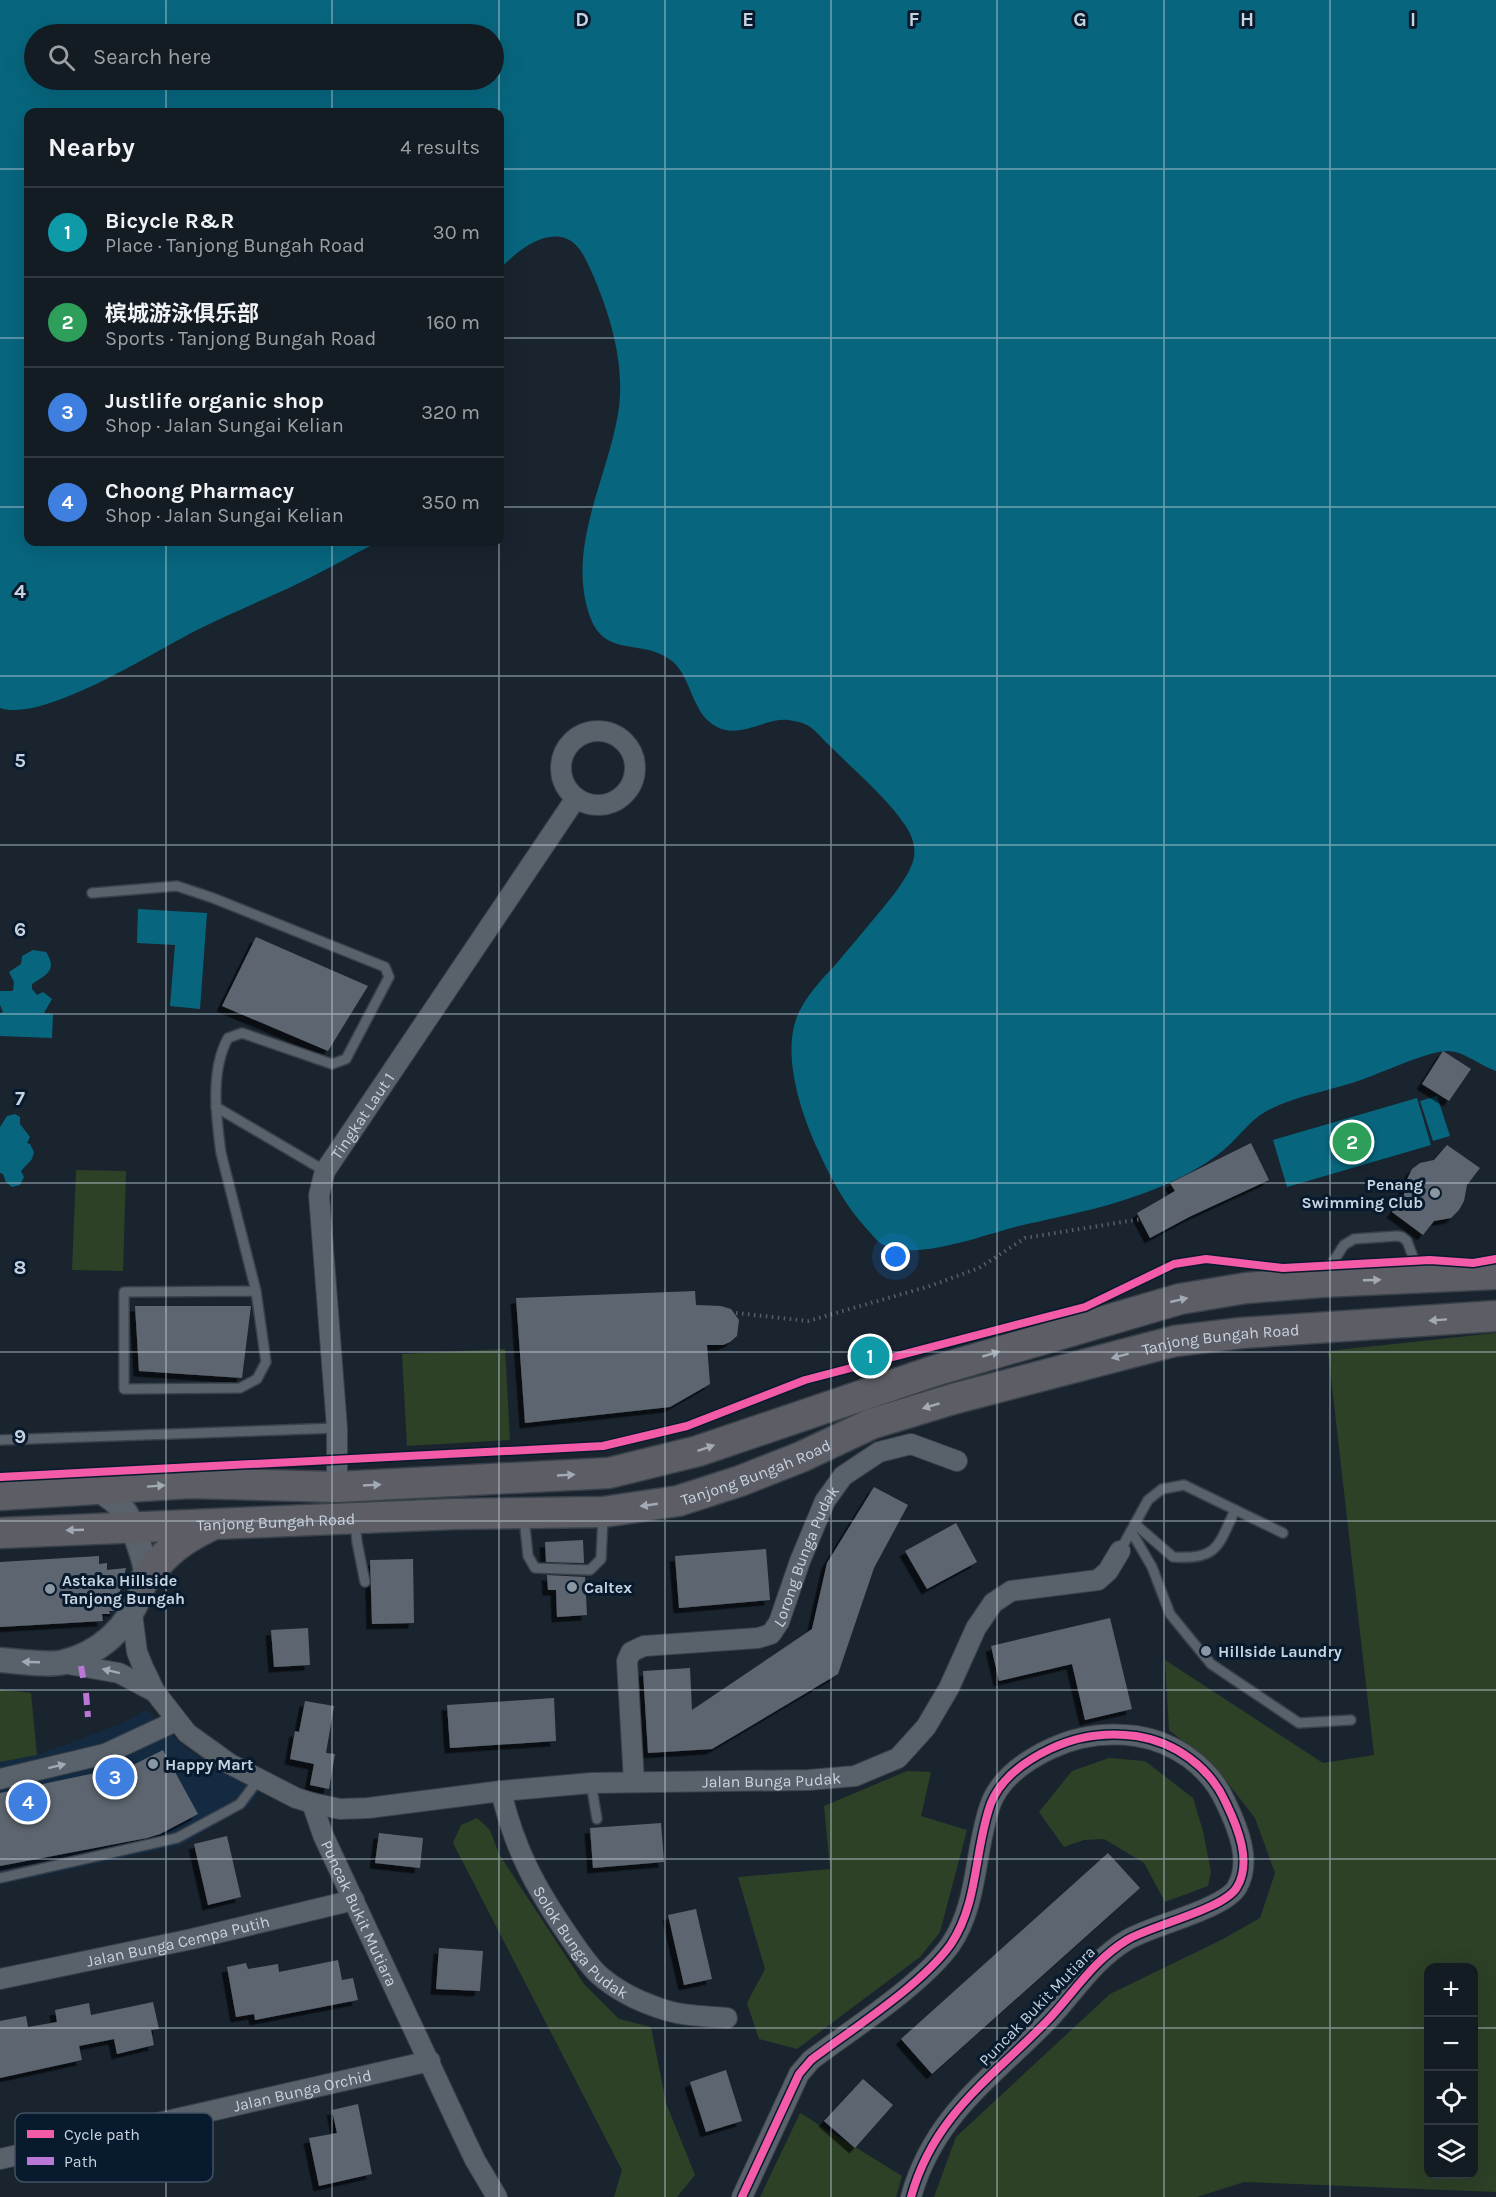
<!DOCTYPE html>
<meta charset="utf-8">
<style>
:root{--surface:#131b23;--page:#202830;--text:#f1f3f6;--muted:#9da1a6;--line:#323941;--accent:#8a96a2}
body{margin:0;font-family:Karla,"Noto Sans SC",sans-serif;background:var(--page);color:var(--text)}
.controls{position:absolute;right:18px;bottom:18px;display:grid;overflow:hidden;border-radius:12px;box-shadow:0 6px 24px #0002}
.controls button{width:54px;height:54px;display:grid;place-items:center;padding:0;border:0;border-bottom:2px solid var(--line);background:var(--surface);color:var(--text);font:30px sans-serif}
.you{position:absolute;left:896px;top:1257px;width:21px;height:21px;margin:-15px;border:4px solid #fff;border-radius:50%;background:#1a73e8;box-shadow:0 0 0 9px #1a73e833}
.badge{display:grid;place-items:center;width:39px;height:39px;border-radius:50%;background:var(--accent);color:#fff;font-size:20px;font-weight:700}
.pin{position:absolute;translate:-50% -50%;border:3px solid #fff;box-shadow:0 2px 6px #0006}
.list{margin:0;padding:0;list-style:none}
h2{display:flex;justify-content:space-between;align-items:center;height:78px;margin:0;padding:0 24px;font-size:26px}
h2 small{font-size:20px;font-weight:400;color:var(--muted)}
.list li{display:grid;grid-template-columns:39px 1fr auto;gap:18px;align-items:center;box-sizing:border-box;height:90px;padding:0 24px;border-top:2px solid var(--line)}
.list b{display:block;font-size:22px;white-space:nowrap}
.list p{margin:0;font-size:20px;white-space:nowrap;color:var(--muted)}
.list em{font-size:20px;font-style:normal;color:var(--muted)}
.icon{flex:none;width:33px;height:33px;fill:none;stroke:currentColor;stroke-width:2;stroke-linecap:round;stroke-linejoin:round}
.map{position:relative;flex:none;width:1496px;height:2197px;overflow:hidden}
.search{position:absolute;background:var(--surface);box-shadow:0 6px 24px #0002;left:24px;top:24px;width:480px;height:66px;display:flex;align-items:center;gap:15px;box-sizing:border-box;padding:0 21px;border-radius:33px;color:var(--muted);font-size:22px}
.panel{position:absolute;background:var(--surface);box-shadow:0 6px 24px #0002;left:24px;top:108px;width:480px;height:438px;border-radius:12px}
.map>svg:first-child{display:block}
.built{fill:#142a40}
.green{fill:#2d4127;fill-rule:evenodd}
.water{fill:#07667e;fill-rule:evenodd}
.building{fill:#5d6670;filter:url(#shadow)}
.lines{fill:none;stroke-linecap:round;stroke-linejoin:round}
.service-casing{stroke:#39414a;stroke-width:12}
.minor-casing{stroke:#39414a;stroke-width:22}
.tertiary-casing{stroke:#39414a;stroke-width:27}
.primary-casing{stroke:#39414a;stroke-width:33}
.path{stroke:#575f66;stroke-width:4;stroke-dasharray:1.5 4.5;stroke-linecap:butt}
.service{stroke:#59616a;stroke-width:9}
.minor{stroke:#59616a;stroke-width:20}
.tertiary{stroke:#59616a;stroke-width:24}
.primary{stroke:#5d5e65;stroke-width:30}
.quiet{stroke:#ba77d6;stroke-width:6;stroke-dasharray:12 6;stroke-linecap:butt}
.cycleway-casing{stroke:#081a2d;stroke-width:11}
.cycleway{stroke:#f35aa7;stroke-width:8}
.oneway{fill:#a2aab5}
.oneway2{fill:#a0abb7}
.grid{fill:none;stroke:#c7d3e0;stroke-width:1.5;stroke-opacity:0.55}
.poi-dot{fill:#8a96a2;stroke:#081a2d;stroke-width:2}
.labels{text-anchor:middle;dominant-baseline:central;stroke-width:6;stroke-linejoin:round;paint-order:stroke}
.street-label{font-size:16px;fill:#c7d3e0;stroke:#081a2d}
.poi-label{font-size:16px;font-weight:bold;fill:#c7d3e0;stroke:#081a2d;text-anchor:start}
.key{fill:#081a2d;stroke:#415263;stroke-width:1.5}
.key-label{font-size:16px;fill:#c7d3e0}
.grid-label{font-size:20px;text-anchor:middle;font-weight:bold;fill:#c7d3e0;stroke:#081a2d;stroke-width:6;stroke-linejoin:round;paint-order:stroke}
</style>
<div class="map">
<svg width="1496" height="2197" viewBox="0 0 1496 2197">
<defs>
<filter id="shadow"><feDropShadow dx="-5.5" dy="5.5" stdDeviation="0" flood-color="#0009"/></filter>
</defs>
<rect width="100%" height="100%" fill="#19242f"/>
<polygon class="built" points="147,1710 186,1749 259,1792 250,1805 182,1845 0,1885 0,1762 37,1755 118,1725"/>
<g class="green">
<polygon points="76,1170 126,1171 123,1271 72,1270"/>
<path d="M1496,1333V2192L1244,2182L1197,2197H934L956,2137L1110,1994L1221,1940L1260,1918L1275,1873L1255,1818L1216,1768L1169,1730L1165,1660L1323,1763L1374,1755L1328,1351ZM1428,1968H1474V2174H1428Z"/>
<polygon points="505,1349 510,1440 407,1446 402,1354"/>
<polygon points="0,1689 31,1693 37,1755 0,1762"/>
<polygon points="1109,1758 1145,1761 1193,1798 1203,1831 1211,1872 1208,1886 1165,1902 1144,1863 1104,1839 1084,1840 1064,1847 1039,1812 1072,1771"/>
<polygon points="907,1771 931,1772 921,1816 967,1830 940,1932 920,1957 797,2049 759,2039 747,2003 765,1969 738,1877 830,1869 824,1806"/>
<polygon points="477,1818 490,1830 499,1854 584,1984 619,2019 651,2027 666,2103 695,2175 677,2197 614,2197 622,2170 453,1843 461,1825"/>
<polygon points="800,2113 902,2176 896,2197 760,2197"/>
</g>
<g class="water">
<path d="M0,0H1496V1071C1481,1066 1465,1052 1449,1051C1429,1050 1375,1076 1352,1083C1323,1092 1292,1097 1265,1112C1250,1121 1240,1135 1227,1147C1215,1158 1200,1167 1185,1175C1132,1203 1076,1213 1019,1226C986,1234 910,1264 880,1243C875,1239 871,1233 866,1228C845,1205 831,1179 818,1150C801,1113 780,1052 799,1012C807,995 823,978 836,964C856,940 876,917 895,893C904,880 917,863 914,847C913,840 911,835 907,828C891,802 852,768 830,746C823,740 815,729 807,725C801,722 794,721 788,720C765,718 740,739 717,727C691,714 692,677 672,661C642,637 604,660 589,614C567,547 607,479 618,414C626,367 611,317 593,275C586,260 579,240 561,237C538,233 514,254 500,269V112H28V542H378C348,557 319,574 289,588C258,602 227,615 197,630C155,651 44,723 0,708ZM34,34H494V80H34Z"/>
<polygon points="138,909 207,913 200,1009 170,1006 175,945 137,943"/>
<path d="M33,950L46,952C58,970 46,975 32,984V989L37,995L43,992L52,999L44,1013L53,1014L52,1038L0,1036V1013L3,1012L0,1005V991H13L14,982L9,972L21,964L22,956Z"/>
<polygon points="1437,1096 1450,1136 1433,1141 1420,1101"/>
<polygon points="1417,1098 1431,1145 1287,1187 1273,1140"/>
<polygon points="15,1114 20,1117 20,1124 30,1137 27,1143 30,1144 34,1152 32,1159 21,1171 24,1177 20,1185 12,1187 6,1182 3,1174 0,1173 0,1127 7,1116"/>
</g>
<g class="building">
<polygon points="256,937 368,986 328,1051 222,1006"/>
<polygon points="1443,1051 1471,1069 1449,1101 1422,1084"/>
<polygon points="1251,1143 1269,1180 1189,1217 1150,1238 1137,1213 1175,1191 1170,1183"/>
<polygon points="1447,1145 1480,1168 1467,1185 1464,1201 1459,1210 1451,1218 1434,1221 1423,1235 1392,1212 1404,1196 1404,1186 1412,1169 1420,1163 1434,1160"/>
<polygon points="695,1291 696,1305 721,1306 731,1309 739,1320 737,1336 730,1342 723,1345 707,1345 710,1384 670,1407 525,1423 516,1298"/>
<polygon points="135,1306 251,1306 242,1378 139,1371"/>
<polygon points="878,1342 883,1363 862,1366 856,1347"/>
<polygon points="874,1487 908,1505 874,1568 838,1674 712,1749 648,1753 643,1671 690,1668 692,1710 812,1629 827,1563"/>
<polygon points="956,1523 977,1562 927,1589 905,1551"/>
<polygon points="583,1540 584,1563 546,1562 545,1542"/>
<polygon points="766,1549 770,1600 679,1608 675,1556"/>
<polygon points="99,1556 99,1564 107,1563 107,1570 126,1568 115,1611 109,1611 110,1614 102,1614 103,1621 0,1627 0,1562"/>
<polygon points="413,1559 414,1623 372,1624 370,1560"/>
<polygon points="547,1575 585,1577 587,1615 557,1617 556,1590 548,1590"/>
<polygon points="1110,1618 1132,1709 1085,1720 1072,1664 999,1681 991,1646"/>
<polygon points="308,1628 310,1665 274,1667 271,1630"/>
<polygon points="554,1698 556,1741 450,1748 447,1705"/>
<polygon points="305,1701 334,1706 326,1753 335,1754 329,1789 310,1785 314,1764 290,1759 295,1731 299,1732"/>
<polygon points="163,1750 198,1814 160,1834 147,1838 0,1866 0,1793 133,1765"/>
<polygon points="661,1823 664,1862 593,1868 590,1828"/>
<polygon points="379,1833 423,1838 420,1868 375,1863"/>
<polygon points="227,1836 241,1897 208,1905 194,1844"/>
<polygon points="1108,1853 1140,1888 932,2074 901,2039"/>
<polygon points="696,1909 712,1979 684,1985 668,1915"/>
<polygon points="439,1948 483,1951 480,1991 436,1989"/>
<polygon points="338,1960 342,1980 353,1978 358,2000 255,2020 254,2014 236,2017 227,1967 246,1963 248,1969 278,1964 279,1972"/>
<polygon points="153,2002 159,2029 151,2030 154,2045 117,2054 114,2039 79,2046 82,2060 0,2078 0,2021 26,2016 28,2027 57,2022 55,2010 89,2003 91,2015"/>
<polygon points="726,2070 742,2121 706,2132 690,2082"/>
<polygon points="863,2079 893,2105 855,2148 824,2121"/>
<polygon points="358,2104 372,2174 319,2186 309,2138 337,2133 332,2110"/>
</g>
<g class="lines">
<defs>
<g id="service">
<path d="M92,893L177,886L213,898L385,967L389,977L346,1059L332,1064L242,1033L228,1038C210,1071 216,1116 221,1153L256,1291L266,1362L257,1379L240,1388L124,1389V1292L256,1291"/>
<polyline points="216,1107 325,1171"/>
<polyline points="1323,1277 1344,1245 1354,1239 1397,1236 1402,1237 1407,1241 1419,1273"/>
<polyline points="0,1440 337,1428"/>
<polyline points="524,1517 528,1556 535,1568 590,1570 601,1559 603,1517"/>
<polyline points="355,1521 357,1542 365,1582"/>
<path d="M1135,1524L1173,1557C1217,1560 1218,1547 1235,1510"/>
<polyline points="1131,1531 1152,1567 1170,1614 1211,1664 1299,1723 1351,1720"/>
<polyline points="1120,1551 1148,1500 1162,1489 1184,1485 1283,1533"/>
<polyline points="591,1783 597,1819"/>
<polyline points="0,1878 177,1838 240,1804 258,1780"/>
</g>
<g id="minor">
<circle cx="598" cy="768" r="37"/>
<path id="s1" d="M337,1487V1428L319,1195L325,1171L576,798"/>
<path id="s2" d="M132,1614L137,1652L143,1667L155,1692L187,1733L230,1764L296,1798L312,1803L340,1809L368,1808L501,1791L591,1783L809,1780L855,1776L898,1758L926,1727L949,1688L976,1628L993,1603L1011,1591L1098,1580L1108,1571L1120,1551"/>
<polyline points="62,1663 119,1673 155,1692"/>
<polyline points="0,1779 105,1754 176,1721"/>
<path id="s3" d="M634,1781L627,1661L631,1652L644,1646L758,1638L771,1634L779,1622L800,1561L825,1501L843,1476L879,1452L911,1444L957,1461"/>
<path id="s4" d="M501,1791C514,1848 535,1887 568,1935C577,1948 587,1964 599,1975C615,1989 638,2001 659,2008C680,2016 704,2016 727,2018"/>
<path id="s5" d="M312,1803L323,1835L456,2120L475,2160L497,2197"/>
<path id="s6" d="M0,1979L192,1939L354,1900"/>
<path id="s7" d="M0,2159L430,2061"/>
<path d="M742,2197L799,2074L811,2060C852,2029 922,1985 951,1944C979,1902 974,1849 991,1803C1001,1778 1027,1760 1050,1749C1077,1736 1107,1732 1136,1736C1175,1742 1210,1767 1226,1803C1238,1828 1252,1862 1237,1887C1225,1909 1152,1925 1127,1940C1094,1960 1075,1991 1049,2019C993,2077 934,2114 911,2197"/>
</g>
<path id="tertiary" d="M0,1660C16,1661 50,1666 64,1662C100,1653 127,1628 140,1595C142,1589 146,1583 146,1577C147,1566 141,1552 138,1542C128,1513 124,1505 97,1489"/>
<g id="primary">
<polyline points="0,1495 190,1483 337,1487 609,1473 698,1451 934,1371 1180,1299 1246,1288 1321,1282 1496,1274"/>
<path id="s8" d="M0,1533L454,1514L603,1512L678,1501L740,1481L801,1457L871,1424L953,1399L1175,1341L1241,1333L1496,1316"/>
<path d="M146,1578C165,1552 181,1540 210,1526"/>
</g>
</defs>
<use href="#service" class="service-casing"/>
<use href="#minor" class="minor-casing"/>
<use href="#tertiary" class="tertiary-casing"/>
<use href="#primary" class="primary-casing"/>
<polyline class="path" points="736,1313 808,1321 930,1286 979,1268 1025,1238 1141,1219"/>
<use href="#service" class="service"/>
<use href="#minor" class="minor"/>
<use href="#tertiary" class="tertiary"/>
<use href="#primary" class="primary"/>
<g class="quiet">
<polyline points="81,1666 84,1683"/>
<polyline points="86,1693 88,1717"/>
</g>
<defs>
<g id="cycleway">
<polyline points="0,1477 603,1446 687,1426 805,1380 1085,1307 1174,1264 1206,1259 1283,1268 1430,1260 1473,1263 1496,1259"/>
<path d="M742,2197L799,2074L811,2060C852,2029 922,1985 951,1944C979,1902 974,1849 991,1803C1001,1778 1027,1760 1050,1749C1077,1736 1107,1732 1136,1736C1175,1742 1210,1767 1226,1803C1238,1828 1252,1862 1237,1887C1225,1909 1152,1925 1127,1940C1094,1960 1075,1991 1049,2019C993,2077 934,2114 911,2197"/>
</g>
</defs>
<use href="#cycleway" class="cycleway-casing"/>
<use href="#cycleway" class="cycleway"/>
</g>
<defs><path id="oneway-solid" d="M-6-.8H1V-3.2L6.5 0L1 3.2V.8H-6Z" transform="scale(1.5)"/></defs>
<g class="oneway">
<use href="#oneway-solid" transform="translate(1372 1280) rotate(-2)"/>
<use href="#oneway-solid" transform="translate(1179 1300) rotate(-13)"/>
<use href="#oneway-solid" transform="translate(1438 1320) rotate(176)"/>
<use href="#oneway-solid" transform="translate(991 1354) rotate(-16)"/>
<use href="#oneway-solid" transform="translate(1120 1356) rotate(165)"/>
<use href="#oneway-solid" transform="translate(931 1406) rotate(163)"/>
<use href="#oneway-solid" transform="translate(706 1448) rotate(-19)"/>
<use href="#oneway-solid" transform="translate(566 1475) rotate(-3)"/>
<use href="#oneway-solid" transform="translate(372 1485) rotate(-3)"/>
<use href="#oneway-solid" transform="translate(156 1486) rotate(-4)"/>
<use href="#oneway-solid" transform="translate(649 1505) rotate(172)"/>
<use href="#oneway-solid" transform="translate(75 1530) rotate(178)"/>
</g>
<g class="oneway2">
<use href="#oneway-solid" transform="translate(31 1662) rotate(-178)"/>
<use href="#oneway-solid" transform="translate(111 1671) rotate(-166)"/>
<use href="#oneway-solid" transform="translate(57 1766) rotate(-14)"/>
</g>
<path class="grid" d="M166,0V34M332,0V34M499,0V112M665,0V2197M831,0V2197M997,0V2197M1164,0V2197M1330,0V2197M166,80V112M332,80V112M0,169H28M500,169H1496M0,338H28M500,338H1496M0,507H28M500,507H1496M166,542V2197M332,542V2197M499,542V2197M0,676H1496M0,845H1496M0,1014H1496M0,1183H1496M0,1352H1496M0,1521H1496M0,1690H1496M0,1859H1496M0,2028H1428M1474,2028H1496"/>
<g class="poi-dot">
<circle cx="1435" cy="1193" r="6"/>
<circle cx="572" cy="1587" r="6"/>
<circle cx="50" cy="1589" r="6"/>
<circle cx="1206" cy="1651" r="6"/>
<circle cx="153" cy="1764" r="6"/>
</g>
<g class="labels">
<g class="street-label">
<text stroke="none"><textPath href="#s1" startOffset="384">Tingkat Laut 1</textPath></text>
<text stroke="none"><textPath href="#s8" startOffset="1248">Tanjong Bungah Road</textPath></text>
<text stroke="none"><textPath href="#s8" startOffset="762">Tanjong Bungah Road</textPath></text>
<text stroke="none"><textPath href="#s8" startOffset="276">Tanjong Bungah Road</textPath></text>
<text stroke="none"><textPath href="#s3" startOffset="358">Lorong Bunga Pudak</textPath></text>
<text stroke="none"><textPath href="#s2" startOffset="740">Jalan Bunga Pudak</textPath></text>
<text stroke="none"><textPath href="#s5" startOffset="120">Puncak Bukit Mutiara</textPath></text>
<text stroke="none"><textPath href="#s4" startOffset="174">Solok Bunga Pudak</textPath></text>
<text stroke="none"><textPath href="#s6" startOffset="182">Jalan Bunga Cempa Putih</textPath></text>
<text transform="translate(1037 2006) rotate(-46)">Puncak Bukit Mutiara</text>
<text stroke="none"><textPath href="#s7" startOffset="310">Jalan Bunga Orchid</textPath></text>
</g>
<g class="poi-label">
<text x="1423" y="1184" text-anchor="end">Penang<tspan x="1423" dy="18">Swimming Club</tspan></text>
<text x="62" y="1580">Astaka Hillside<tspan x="62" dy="18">Tanjong Bungah</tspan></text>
<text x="584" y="1587">Caltex</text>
<text x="1218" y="1651">Hillside Laundry</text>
<text x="165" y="1764">Happy Mart</text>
</g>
</g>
<rect x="15" y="2113" width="198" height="69" rx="9" class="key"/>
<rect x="27" y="2130" width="27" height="8" fill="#f35aa7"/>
<rect x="27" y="2157" width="27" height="8" fill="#ba77d6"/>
<g class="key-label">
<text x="64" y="2140">Cycle path</text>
<text x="64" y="2167">Path</text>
</g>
<g class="grid-label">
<text x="582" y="26">D</text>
<text x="748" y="26">E</text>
<text x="914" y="26">F</text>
<text x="1080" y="26">G</text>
<text x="1247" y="26">H</text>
<text x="1413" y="26">I</text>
<text x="20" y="598">4</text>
<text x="20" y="767">5</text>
<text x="20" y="936">6</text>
<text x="20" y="1105">7</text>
<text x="20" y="1274">8</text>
<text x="20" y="1443">9</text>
</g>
</svg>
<div class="controls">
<button>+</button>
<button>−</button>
<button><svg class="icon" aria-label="locate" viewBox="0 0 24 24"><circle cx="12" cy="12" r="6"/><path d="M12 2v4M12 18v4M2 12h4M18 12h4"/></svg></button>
<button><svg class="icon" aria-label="layers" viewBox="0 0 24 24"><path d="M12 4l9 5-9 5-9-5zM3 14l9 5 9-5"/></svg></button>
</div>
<div class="you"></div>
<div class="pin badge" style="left:870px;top:1356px;background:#0f9aa8">1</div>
<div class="pin badge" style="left:1352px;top:1142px;background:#2e9e5b">2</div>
<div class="pin badge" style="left:115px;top:1777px;background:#3f7fe0">3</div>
<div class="pin badge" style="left:28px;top:1802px;background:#3f7fe0">4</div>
<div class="search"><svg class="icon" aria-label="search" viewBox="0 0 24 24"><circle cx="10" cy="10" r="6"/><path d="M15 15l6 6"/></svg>Search here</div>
<section class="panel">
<h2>Nearby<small>4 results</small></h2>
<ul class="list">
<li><span class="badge" style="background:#0f9aa8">1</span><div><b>Bicycle R&amp;R</b><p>Place · Tanjong Bungah Road</p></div><em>30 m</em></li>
<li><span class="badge" style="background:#2e9e5b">2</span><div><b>槟城游泳俱乐部</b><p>Sports · Tanjong Bungah Road</p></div><em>160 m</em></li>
<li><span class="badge" style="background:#3f7fe0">3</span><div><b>Justlife organic shop</b><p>Shop · Jalan Sungai Kelian</p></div><em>320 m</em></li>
<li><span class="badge" style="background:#3f7fe0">4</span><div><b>Choong Pharmacy</b><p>Shop · Jalan Sungai Kelian</p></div><em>350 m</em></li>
</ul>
</section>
</div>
